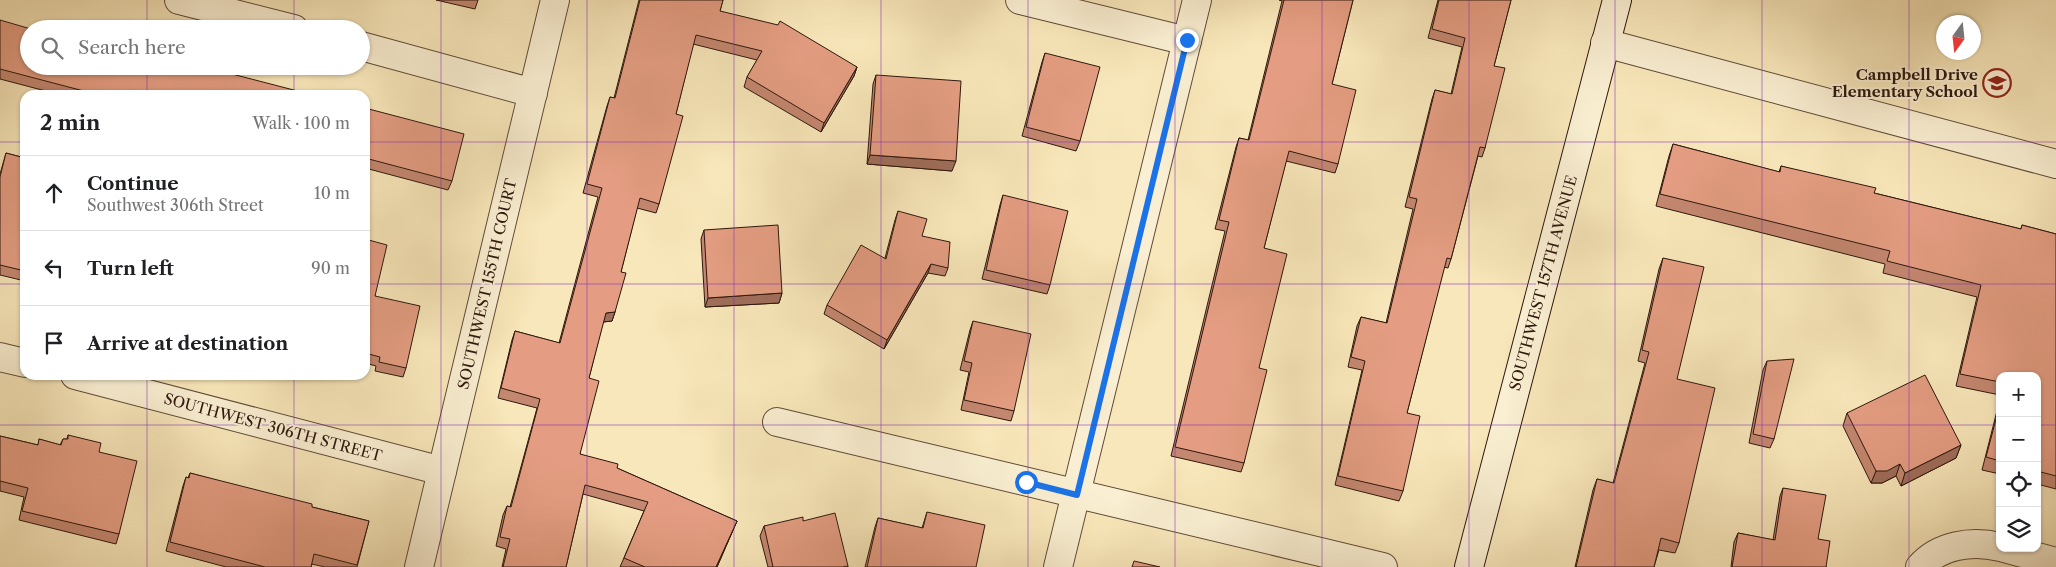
<!DOCTYPE html>
<meta charset="utf-8">
<style>
:root{--surface:#fff;--page:#f2f2f2;--text:#202124;--muted:#757577;--line:#e0e0e0}
body{margin:0;font-family:"Libre Caslon Text",serif;background:var(--page);color:var(--text)}
.controls{position:absolute;right:15px;bottom:15px;display:grid;overflow:hidden;border-radius:10px;box-shadow:0 1px 4px #0004}
.controls button{width:45px;height:45px;display:grid;place-items:center;padding:0;border:0;border-bottom:1px solid var(--line);background:var(--surface);color:var(--text);font:25px sans-serif}
.compass{position:absolute;left:1936px;top:15px;width:45px;height:45px;border-radius:50%;background:var(--surface);box-shadow:0 1px 4px #0004;rotate:195deg}
.stop{position:absolute;width:15px;height:15px;margin:-11px;border:4px solid #1a73e8;border-radius:50%;background:#fff}
.stop.end{background:#1a73e8;border-color:#fff;box-shadow:0 1px 5px #0008}
.list{margin:0;padding:0;list-style:none}
h2{display:flex;justify-content:space-between;align-items:center;height:65px;margin:0;padding:0 20px;font-size:21px}
h2 small{font-size:16px;font-weight:400;color:var(--muted)}
.list li{display:grid;grid-template-columns:32px 1fr auto;gap:15px;align-items:center;box-sizing:border-box;height:75px;padding:0 20px;border-top:1px solid var(--line)}
.list b{display:block;font-size:19px;white-space:nowrap}
.list p{margin:0;font-size:16px;white-space:nowrap;color:var(--muted)}
.list em{font-size:16px;font-style:normal;color:var(--muted)}
.icon{flex:none;width:28px;height:28px;fill:none;stroke:currentColor;stroke-width:2;stroke-linecap:round;stroke-linejoin:round}
.map{position:relative;flex:none;width:2056px;height:567px;overflow:hidden}
.search{position:absolute;background:var(--surface);box-shadow:0 1px 4px #0004;left:20px;top:20px;width:350px;height:55px;display:flex;align-items:center;gap:12px;box-sizing:border-box;padding:0 18px;border-radius:28px;color:var(--muted);font-size:19px}
.panel{position:absolute;background:var(--surface);box-shadow:0 1px 4px #0004;left:20px;top:90px;width:350px;height:290px;border-radius:15px}
.map>svg:first-child{display:block}
.lines{fill:none;stroke-linecap:round;stroke-linejoin:round}
.street-casing{stroke:#604b38;stroke-width:30}
.secondary-casing{stroke:#2d170d;stroke-width:30}
.street{stroke:#faefd2;stroke-width:28}
.secondary{stroke:#faefd2;stroke-width:28}
.wall{fill:#c48770;stroke:#2d170d}
.shaded-wall{fill:#a06e5b;stroke:#2d170d}
.building{fill:#e49d82;stroke:#2d170d}
.route{stroke:#1a73e8;stroke-width:6}
.grid{fill:none;stroke:#7b2cbf;stroke-width:1;stroke-opacity:0.55}
.labels{text-anchor:middle;dominant-baseline:central;stroke-width:4;stroke-linejoin:round;paint-order:stroke}
.poi-label{font-size:15px;font-weight:bold;fill:#2d170d;stroke:#faefd2;text-anchor:end}
.street-label{font-size:15px;fill:#2d170d;stroke:#faefd2}
</style>
<div class="map">
<svg width="2056" height="567" viewBox="0 0 2056 567">
<rect width="100%" height="100%" fill="#f8e7ba"/>
<filter id="stains"><feTurbulence type="fractalNoise" baseFrequency=".004" numOctaves="4"/><feColorMatrix values="0 0 0 0 .2 0 0 0 0 .09 0 0 0 0 .02 0 0 0 .5 -.17"/></filter>
<radialGradient id="worn" r=".72"><stop offset=".6" stop-color="#630" stop-opacity="0"/><stop offset="1" stop-color="#630" stop-opacity=".3"/></radialGradient>
<g class="lines">
<defs>
<g id="street">
<polyline points="179,0 294,29"/>
<polyline points="1020,0 1187,41"/>
<polyline points="1605,43 2056,164"/>
<polyline points="361,46 533,93"/>
<polyline points="0,357 25,363"/>
<polyline points="75,375 442,471"/>
<polyline points="777,422 1383,567"/>
<polyline points="2004,548 2056,562"/>
<polyline points="419,567 555,0"/>
<polyline points="1058,567 1197,0"/>
<path d="M1920,567C1939,545 1972,540 2000,547"/>
</g>
<polyline id="secondary" points="1469,567 1617,0"/>
</defs>
<use href="#street" class="street-casing"/>
<use href="#secondary" class="secondary-casing"/>
<use href="#street" class="street"/>
<use href="#secondary" class="secondary"/>
</g>
<g class="wall">
<polygon points="436,0 478,0 475,9"/>
<polygon points="639,0 723,0 720,11 857,67 854,76 821,132 744,87 747,77 757,60 693,44 676,114 659,204 656,213 637,208 621,272 615,312 612,321 603,322 589,378 580,454 617,468 737,521 717,567 620,567 644,511 583,494 566,567 502,567 506,549 496,546 503,515 507,506 510,507 537,408 498,398 512,340 515,331 559,343 598,197 583,193 607,106 610,97 614,98"/>
<polygon points="1279,0 1353,0 1332,84 1338,164 1335,173 1286,161 1264,248 1259,368 1244,463 1241,472 1171,456 1225,231 1215,229 1236,147 1239,138 1248,140 1282,1"/>
<polygon points="1438,0 1511,0 1494,66 1485,148 1482,157 1478,156 1451,259 1448,268 1444,267 1407,413 1403,491 1399,501 1335,485 1362,370 1348,367 1357,326 1361,317 1386,323 1413,209 1405,207 1432,99 1435,90 1451,94 1462,47 1428,38"/>
<polygon points="0,20 29,66 313,95 61,95 0,79"/>
<polygon points="1045,53 1080,141 1076,151 1022,136 1042,62"/>
<polygon points="876,75 952,171 867,164 873,84"/>
<polygon points="365,108 452,181 448,190 365,168"/>
<polygon points="1673,144 1779,172 1781,166 1874,193 2021,229 2022,225 2056,234 2056,489 2037,484 2037,376 2000,376 2000,395 1956,386 1977,297 1883,273 1885,264 1656,206 1669,156"/>
<polygon points="6,153 25,158 25,281 0,275 0,174"/>
<polygon points="1003,195 1050,285 1047,294 982,279 1000,205"/>
<polygon points="898,211 922,236 948,268 945,276 928,273 884,349 824,314 827,305 885,258 895,220"/>
<polygon points="704,230 782,293 779,303 705,307 701,239"/>
<polygon points="365,239 375,296 406,368 403,377 375,371 376,366 365,363"/>
<polygon points="1663,258 1677,379 1679,543 1675,553 1659,550 1654,567 1575,567 1593,490 1597,479 1613,483 1645,363 1638,361 1659,269"/>
<polygon points="973,321 1014,411 1011,421 961,410 969,372 960,370 970,330"/>
<polygon points="1767,361 1774,439 1770,448 1749,443 1763,370"/>
<polygon points="2000,399 2000,474 1982,470"/>
<polygon points="1847,413 1961,445 1956,458 1901,486 1896,476 1882,483 1871,483 1843,426"/>
<polygon points="68,435 99,452 119,534 116,544 19,520 24,497 0,491 0,436 38,445 39,439 60,445 63,439 67,439"/>
<polygon points="190,473 312,507 369,521 357,567 325,567 312,564 311,567 226,567 166,551 183,486 186,477 188,478"/>
<polygon points="1783,488 1818,539 1826,567 1731,567 1734,542 1738,533 1773,540 1780,496"/>
<polygon points="927,512 976,567 865,567 875,527 878,518 922,528"/>
<polygon points="803,521 848,566 848,567 768,567 760,536 764,526"/>
</g>
<g class="shaded-wall">
<polygon points="857,67 854,76 821,132 824,123"/>
<polygon points="870,155 956,161 952,171 867,164"/>
<polygon points="931,264 928,273 884,349 887,340"/>
<polygon points="782,293 779,303 705,307 708,298"/>
<polygon points="615,312 612,321 603,322 606,313"/>
<polygon points="1961,445 1956,458 1901,486 1905,473"/>
<polygon points="1900,464 1896,476 1882,483 1871,483 1876,471"/>
<polygon points="737,521 717,567 716,567"/>
</g>
<g class="building">
<polygon points="640,0 723,0 720,11 778,25 780,21 857,67 824,123 747,77 762,51 696,35 676,114 683,116 659,204 640,198 621,272 626,273 615,312 606,313 589,378 599,381 580,454 618,464 617,468 737,521 716,567 645,567 624,558 648,502 585,485 566,567 503,567 510,539 500,537 507,506 511,507 540,399 501,388 515,331 560,343 602,188 587,184 610,97 615,98"/>
<polygon points="1284,0 1353,0 1332,84 1356,90 1338,164 1289,151 1264,248 1287,254 1259,368 1267,370 1244,463 1175,447 1229,222 1219,220 1239,138 1249,140"/>
<polygon points="1439,0 1511,0 1494,66 1505,68 1485,148 1480,147 1451,259 1447,258 1407,413 1420,416 1403,491 1338,476 1365,361 1351,357 1361,317 1387,323 1417,199 1409,197 1435,90 1452,94 1465,38 1432,29"/>
<polygon points="0,20 31,29 29,29 29,66 201,66 313,95 99,95 0,69"/>
<polygon points="1045,53 1100,67 1080,141 1026,127"/>
<polygon points="876,75 961,81 956,161 870,155"/>
<polygon points="365,108 464,134 452,181 365,158"/>
<polygon points="1673,144 1780,172 1781,166 1876,188 1874,193 2021,229 2022,225 2056,234 2056,476 2037,471 2037,376 2000,376 2000,382 1960,374 1981,285 1887,261 1890,251 1660,194"/>
<polygon points="6,153 25,158 25,271 0,265 0,177"/>
<polygon points="1003,195 1068,211 1050,285 986,270"/>
<polygon points="898,211 927,219 922,236 950,242 948,268 931,264 887,340 827,305 861,245 886,259"/>
<polygon points="778,225 782,293 708,298 704,230"/>
<polygon points="365,239 387,245 375,296 420,306 406,368 379,362 380,357 365,353"/>
<polygon points="1663,258 1704,267 1677,379 1715,388 1679,543 1661,538 1654,567 1576,567 1597,479 1614,483 1649,352 1642,350"/>
<polygon points="973,321 1031,334 1014,411 964,400 972,363 964,361"/>
<polygon points="1794,359 1774,439 1753,434 1767,361"/>
<polygon points="1925,375 1961,445 1905,473 1900,464 1887,471 1876,471 1847,413"/>
<polygon points="2000,404 2000,461 1986,457"/>
<polygon points="68,435 101,443 99,452 137,461 119,534 22,511 28,488 0,481 0,436 38,445 39,439 61,445 63,439 68,439"/>
<polygon points="190,473 312,504 312,507 369,521 357,565 314,554 311,567 265,567 170,542 186,477 189,478"/>
<polygon points="1783,488 1826,495 1818,539 1830,541 1826,567 1732,567 1738,533 1775,540"/>
<polygon points="927,512 985,525 976,567 867,567 878,518 923,528"/>
<polygon points="835,513 848,566 842,567 773,567 764,526 803,517 803,521"/>
<polygon points="1134,561 1160,567 1132,567"/>
</g>
<g class="lines">
<polyline class="route" points="1026,482 1077,495 1187,40"/>
</g>
<path class="grid" d="M147,0V29M294,0V29M441,0V567M587,0V567M734,0V567M881,0V567M1028,0V567M1175,0V567M1322,0V567M1469,0V567M1615,0V567M1762,0V567M1909,0V567M147,66V95M294,66V95M0,142H25M365,142H2056M0,284H25M365,284H2056M147,375V567M294,375V567M0,425H2000M2037,425H2056"/>
<defs>
<symbol id="school-ring" viewBox="-11 -11 22 22"><circle r="9.5" fill="#faefd2" stroke="#8f2418" stroke-width="1.5"/><path d="M0-5L7-2L0 1L-7-2ZM-4 1L0 2.5L4 1V4Q0 6-4 4Z" fill="#8f2418"/></symbol>
</defs>
<g fill-rule="evenodd">
<use href="#school-ring" x="1981" y="67" width="32" height="32"/>
</g>
<g class="labels">
<g class="poi-label">
<text x="1978" y="74">Campbell Drive<tspan x="1978" dy="17">Elementary School</tspan></text>
</g>
<g class="street-label">
<text transform="translate(1543 283) rotate(-75)">SOUTHWEST 157TH AVENUE</text>
<text transform="translate(487 284) rotate(-77)">SOUTHWEST 155TH COURT</text>
<text transform="translate(273 427) rotate(15)">SOUTHWEST 306TH STREET</text>
</g>
</g>
<rect width="100%" height="100%" filter="url(#stains)"/>
<rect width="100%" height="100%" fill="url(#worn)"/>
</svg>
<div class="controls">
<button>+</button>
<button>−</button>
<button><svg class="icon" aria-label="locate" viewBox="0 0 24 24"><circle cx="12" cy="12" r="6"/><path d="M12 2v4M12 18v4M2 12h4M18 12h4"/></svg></button>
<button><svg class="icon" aria-label="layers" viewBox="0 0 24 24"><path d="M12 4l9 5-9 5-9-5zM3 14l9 5 9-5"/></svg></button>
</div>
<svg class="compass" viewBox="-18 -18 36 36"><path d="M0-13l5 13h-10z" fill="#e53935"/><path d="M0 13l5-13h-10z" fill="#757577"/></svg>
<div class="stop" style="left:1026px;top:482px"></div>
<div class="stop end" style="left:1187px;top:40px"></div>
<div class="search"><svg class="icon" aria-label="search" viewBox="0 0 24 24"><circle cx="10" cy="10" r="6"/><path d="M15 15l6 6"/></svg>Search here</div>
<section class="panel">
<h2>2 min<small>Walk · 100 m</small></h2>
<ul class="list">
<li><svg class="icon" aria-label="ahead" viewBox="0 0 24 24"><path d="M12 20V5M6 11l6-6 6 6"/></svg><div><b>Continue</b><p>Southwest 306th Street</p></div><em>10 m</em></li>
<li><svg class="icon" aria-label="left" viewBox="0 0 24 24"><path d="M17 20v-9H6M10 6l-5 5 5 5"/></svg><div><b>Turn left</b></div><em>90 m</em></li>
<li><svg class="icon" aria-label="arrive" viewBox="0 0 24 24"><path d="M6 21V4h12l-3 4 3 4H6"/></svg><div><b>Arrive at destination</b></div></li>
</ul>
</section>
</div>
